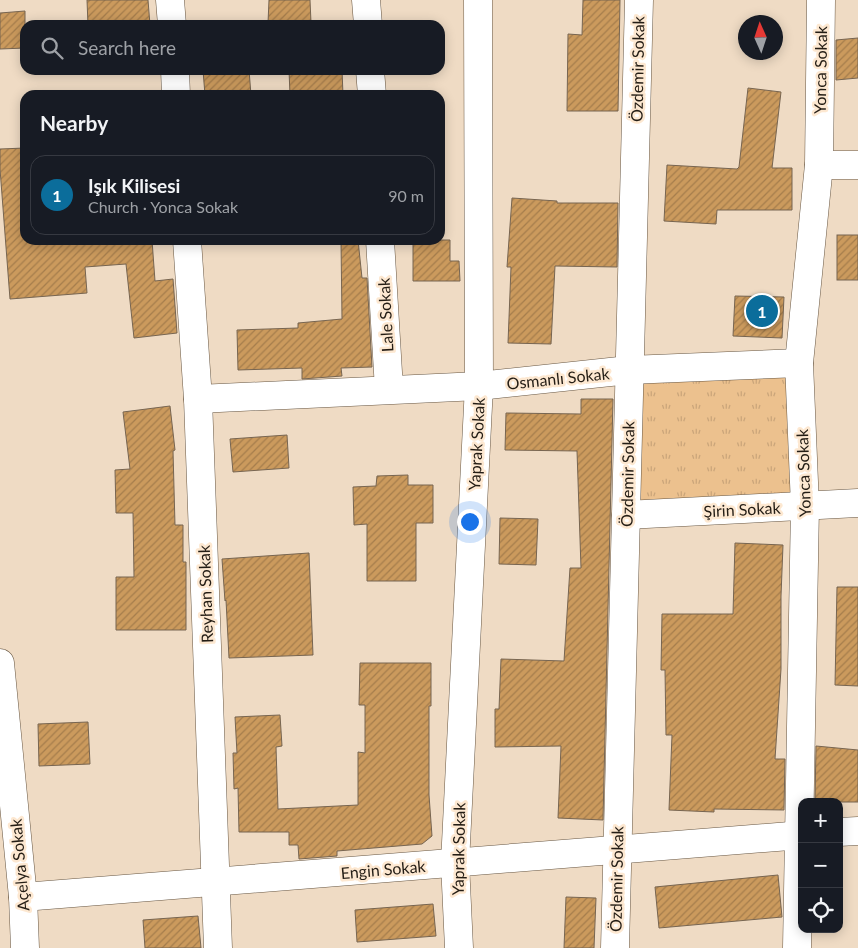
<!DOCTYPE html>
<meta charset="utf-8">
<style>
:root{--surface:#171b24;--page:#242831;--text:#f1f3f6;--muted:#9ea1a6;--line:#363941;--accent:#0b6d9b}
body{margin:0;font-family:Lato,sans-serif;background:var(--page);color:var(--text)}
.controls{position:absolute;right:15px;bottom:15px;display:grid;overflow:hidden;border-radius:10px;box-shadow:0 2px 12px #0003}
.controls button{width:45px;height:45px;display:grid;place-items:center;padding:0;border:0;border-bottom:1px solid var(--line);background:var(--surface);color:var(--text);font:25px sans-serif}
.compass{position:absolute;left:738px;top:15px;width:45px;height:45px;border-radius:50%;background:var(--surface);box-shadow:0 2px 12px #0003;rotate:357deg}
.you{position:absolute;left:469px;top:521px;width:18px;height:18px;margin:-12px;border:4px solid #fff;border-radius:50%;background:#1a73e8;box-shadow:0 0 0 8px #1a73e833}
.badge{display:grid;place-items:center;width:32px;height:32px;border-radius:50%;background:var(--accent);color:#fff;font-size:16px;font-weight:700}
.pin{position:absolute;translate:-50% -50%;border:2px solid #fff;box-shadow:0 1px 5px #0006}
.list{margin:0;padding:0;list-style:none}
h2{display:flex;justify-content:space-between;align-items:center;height:65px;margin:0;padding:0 20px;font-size:21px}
h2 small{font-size:16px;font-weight:400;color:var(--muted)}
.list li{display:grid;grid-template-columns:32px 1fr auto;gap:15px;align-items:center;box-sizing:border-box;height:80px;margin:0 10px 10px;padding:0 10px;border:1px solid var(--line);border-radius:15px}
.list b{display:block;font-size:19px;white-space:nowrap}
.list p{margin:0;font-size:16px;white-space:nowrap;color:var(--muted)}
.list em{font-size:16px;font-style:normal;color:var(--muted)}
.icon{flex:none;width:28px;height:28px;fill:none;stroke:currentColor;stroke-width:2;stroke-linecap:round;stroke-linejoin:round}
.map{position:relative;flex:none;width:858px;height:948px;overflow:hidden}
.search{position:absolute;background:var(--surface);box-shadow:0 2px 12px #0003;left:20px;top:20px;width:425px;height:55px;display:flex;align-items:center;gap:12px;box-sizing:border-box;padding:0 18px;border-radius:15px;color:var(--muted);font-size:19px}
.panel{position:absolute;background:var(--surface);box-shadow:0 2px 12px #0003;left:20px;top:90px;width:425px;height:155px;border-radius:15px}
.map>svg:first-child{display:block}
.park{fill:url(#park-tufts)}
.building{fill:url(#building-hatch);stroke:#776551}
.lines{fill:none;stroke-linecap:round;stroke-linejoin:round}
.minor-casing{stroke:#685743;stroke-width:29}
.minor{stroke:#fff;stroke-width:28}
.labels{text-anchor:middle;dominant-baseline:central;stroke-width:5;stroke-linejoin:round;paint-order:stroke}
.street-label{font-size:16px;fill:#241d15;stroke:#fde8d1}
</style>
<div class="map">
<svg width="858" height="948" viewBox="0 0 858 948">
<defs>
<pattern id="park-tufts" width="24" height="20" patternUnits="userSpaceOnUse" patternTransform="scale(1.25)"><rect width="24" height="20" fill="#ecc18e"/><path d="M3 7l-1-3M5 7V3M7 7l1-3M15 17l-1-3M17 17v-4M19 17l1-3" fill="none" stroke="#caa57a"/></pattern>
<pattern id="building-hatch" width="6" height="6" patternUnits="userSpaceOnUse" patternTransform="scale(1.25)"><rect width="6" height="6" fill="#cb9a5d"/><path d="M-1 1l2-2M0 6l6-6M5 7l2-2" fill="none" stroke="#a57d4c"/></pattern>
</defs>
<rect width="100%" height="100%" fill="#efdbc4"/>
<polygon class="park" points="792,369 797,500 638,510 638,377"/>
<g class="building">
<polygon points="87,0 148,0 150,25 88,25"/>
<polygon points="269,0 310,0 311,23 268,23"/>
<polygon points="583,0 620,0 618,111 567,111 568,34 582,35"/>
<polygon points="25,11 25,48 0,49 0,13"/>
<polygon points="858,38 858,78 836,80 836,40"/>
<polygon points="203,70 249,70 251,95 205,95"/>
<polygon points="289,70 342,70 343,95 290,95"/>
<polygon points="748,88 781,92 772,168 792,168 792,210 717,210 716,224 664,221 667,165 737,169 739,167"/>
<polygon points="25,148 25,240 152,240 155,281 173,279 177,333 134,338 126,264 85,267 87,293 10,299 0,169 0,149"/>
<polygon points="512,198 557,201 557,203 618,203 617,267 555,266 551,344 508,343 511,267 507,267"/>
<rect x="837" y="235" width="21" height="45"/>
<polygon points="341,240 358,240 362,278 367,278 372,367 341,368 342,376 302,379 302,368 238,370 237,330 298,328 298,323 342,319"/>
<polygon points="413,240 450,240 450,261 459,261 460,281 413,281"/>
<polygon points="735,296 784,297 782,338 733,336"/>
<polygon points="581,399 613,399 603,820 558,818 561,746 495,747 495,709 499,709 501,659 564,661 570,568 581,568 577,451 505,450 506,413 581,414"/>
<polygon points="170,406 175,450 173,451 175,525 183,525 183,562 186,562 186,630 116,630 116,577 134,577 133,513 116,513 115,470 130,469 123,412"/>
<polygon points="287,435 289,468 233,472 230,439"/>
<polygon points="408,475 408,485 433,485 433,523 416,523 416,581 367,581 367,524 354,525 353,487 376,486 377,476"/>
<polygon points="500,518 538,519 536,565 499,564"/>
<polygon points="735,543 783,545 781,596 781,669 775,759 785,759 784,810 714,809 714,812 669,810 672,735 666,735 665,670 661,670 662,614 733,614"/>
<polygon points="309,553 313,655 229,658 226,600 225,601 222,559"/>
<polygon points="837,587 858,587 858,686 835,685"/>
<polygon points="360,663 431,663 431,706 429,706 429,795 432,836 422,844 337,851 337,856 299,859 298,845 289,845 289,832 239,832 238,788 234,789 233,753 237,753 235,717 280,715 282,746 276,747 278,809 358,805 358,752 365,753 365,705 359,705"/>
<polygon points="88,722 90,764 39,766 38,724"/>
<polygon points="816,746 858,750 858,802 815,802"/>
<polygon points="778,875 782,917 659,928 655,887"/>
<polygon points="566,897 596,898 594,948 564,948"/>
<polygon points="433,904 436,936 357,942 355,910"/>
<polygon points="198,916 201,948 145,948 143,920"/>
</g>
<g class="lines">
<defs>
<g id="minor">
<polyline points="170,0 172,25"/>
<polyline points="366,0 368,25"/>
<polyline points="175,70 176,95"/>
<polyline points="370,70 372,95"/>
<polyline points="819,165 858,165"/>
<polyline points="187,240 198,399 218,948"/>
<polyline points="380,240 389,389"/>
<polyline points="198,399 479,386 629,370 799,363"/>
<polyline points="626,515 858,503"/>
<polyline points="0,663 23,897 25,948"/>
<polyline points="839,832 858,831"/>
<polyline points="23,897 802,835"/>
<polyline points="459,948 455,863 479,386 478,0"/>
<polyline points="615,948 639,0"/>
<polyline points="797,948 805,506 799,363 819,165 821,0"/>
</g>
</defs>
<use href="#minor" class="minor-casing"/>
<use href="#minor" class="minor"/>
</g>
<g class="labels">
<g class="street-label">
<text transform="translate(637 69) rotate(-89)">Özdemir Sokak</text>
<text transform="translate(820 70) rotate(-89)">Yonca Sokak</text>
<text transform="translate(385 315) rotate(-93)">Lale Sokak</text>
<text transform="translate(558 378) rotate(-6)">Osmanlı Sokak</text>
<text transform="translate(476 444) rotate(-87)">Yaprak Sokak</text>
<text transform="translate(803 473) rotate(-92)">Yonca Sokak</text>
<text transform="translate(627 474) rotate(-89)">Özdemir Sokak</text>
<text transform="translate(742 509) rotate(-3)">Şirin Sokak</text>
<text transform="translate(205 594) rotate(-92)">Reyhan Sokak</text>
<text transform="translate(458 849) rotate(-89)">Yaprak Sokak</text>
<text transform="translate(19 865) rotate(-95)">Açelya Sokak</text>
<text transform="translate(383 869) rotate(-5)">Engin Sokak</text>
<text transform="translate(616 879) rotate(-89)">Özdemir Sokak</text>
</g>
</g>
</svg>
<div class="controls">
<button>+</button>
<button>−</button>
<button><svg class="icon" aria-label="locate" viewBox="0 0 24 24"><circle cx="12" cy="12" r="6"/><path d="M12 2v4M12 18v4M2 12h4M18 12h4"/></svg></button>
</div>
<svg class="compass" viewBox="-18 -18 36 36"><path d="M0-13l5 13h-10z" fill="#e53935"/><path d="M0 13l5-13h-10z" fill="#9ea1a6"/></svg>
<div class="you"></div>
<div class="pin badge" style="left:762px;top:311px">1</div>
<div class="search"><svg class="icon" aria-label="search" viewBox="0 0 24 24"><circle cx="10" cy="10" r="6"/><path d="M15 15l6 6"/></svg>Search here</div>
<section class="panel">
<h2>Nearby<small></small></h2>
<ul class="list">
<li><span class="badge">1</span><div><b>Işık Kilisesi</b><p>Church · Yonca Sokak</p></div><em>90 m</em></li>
</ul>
</section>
</div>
